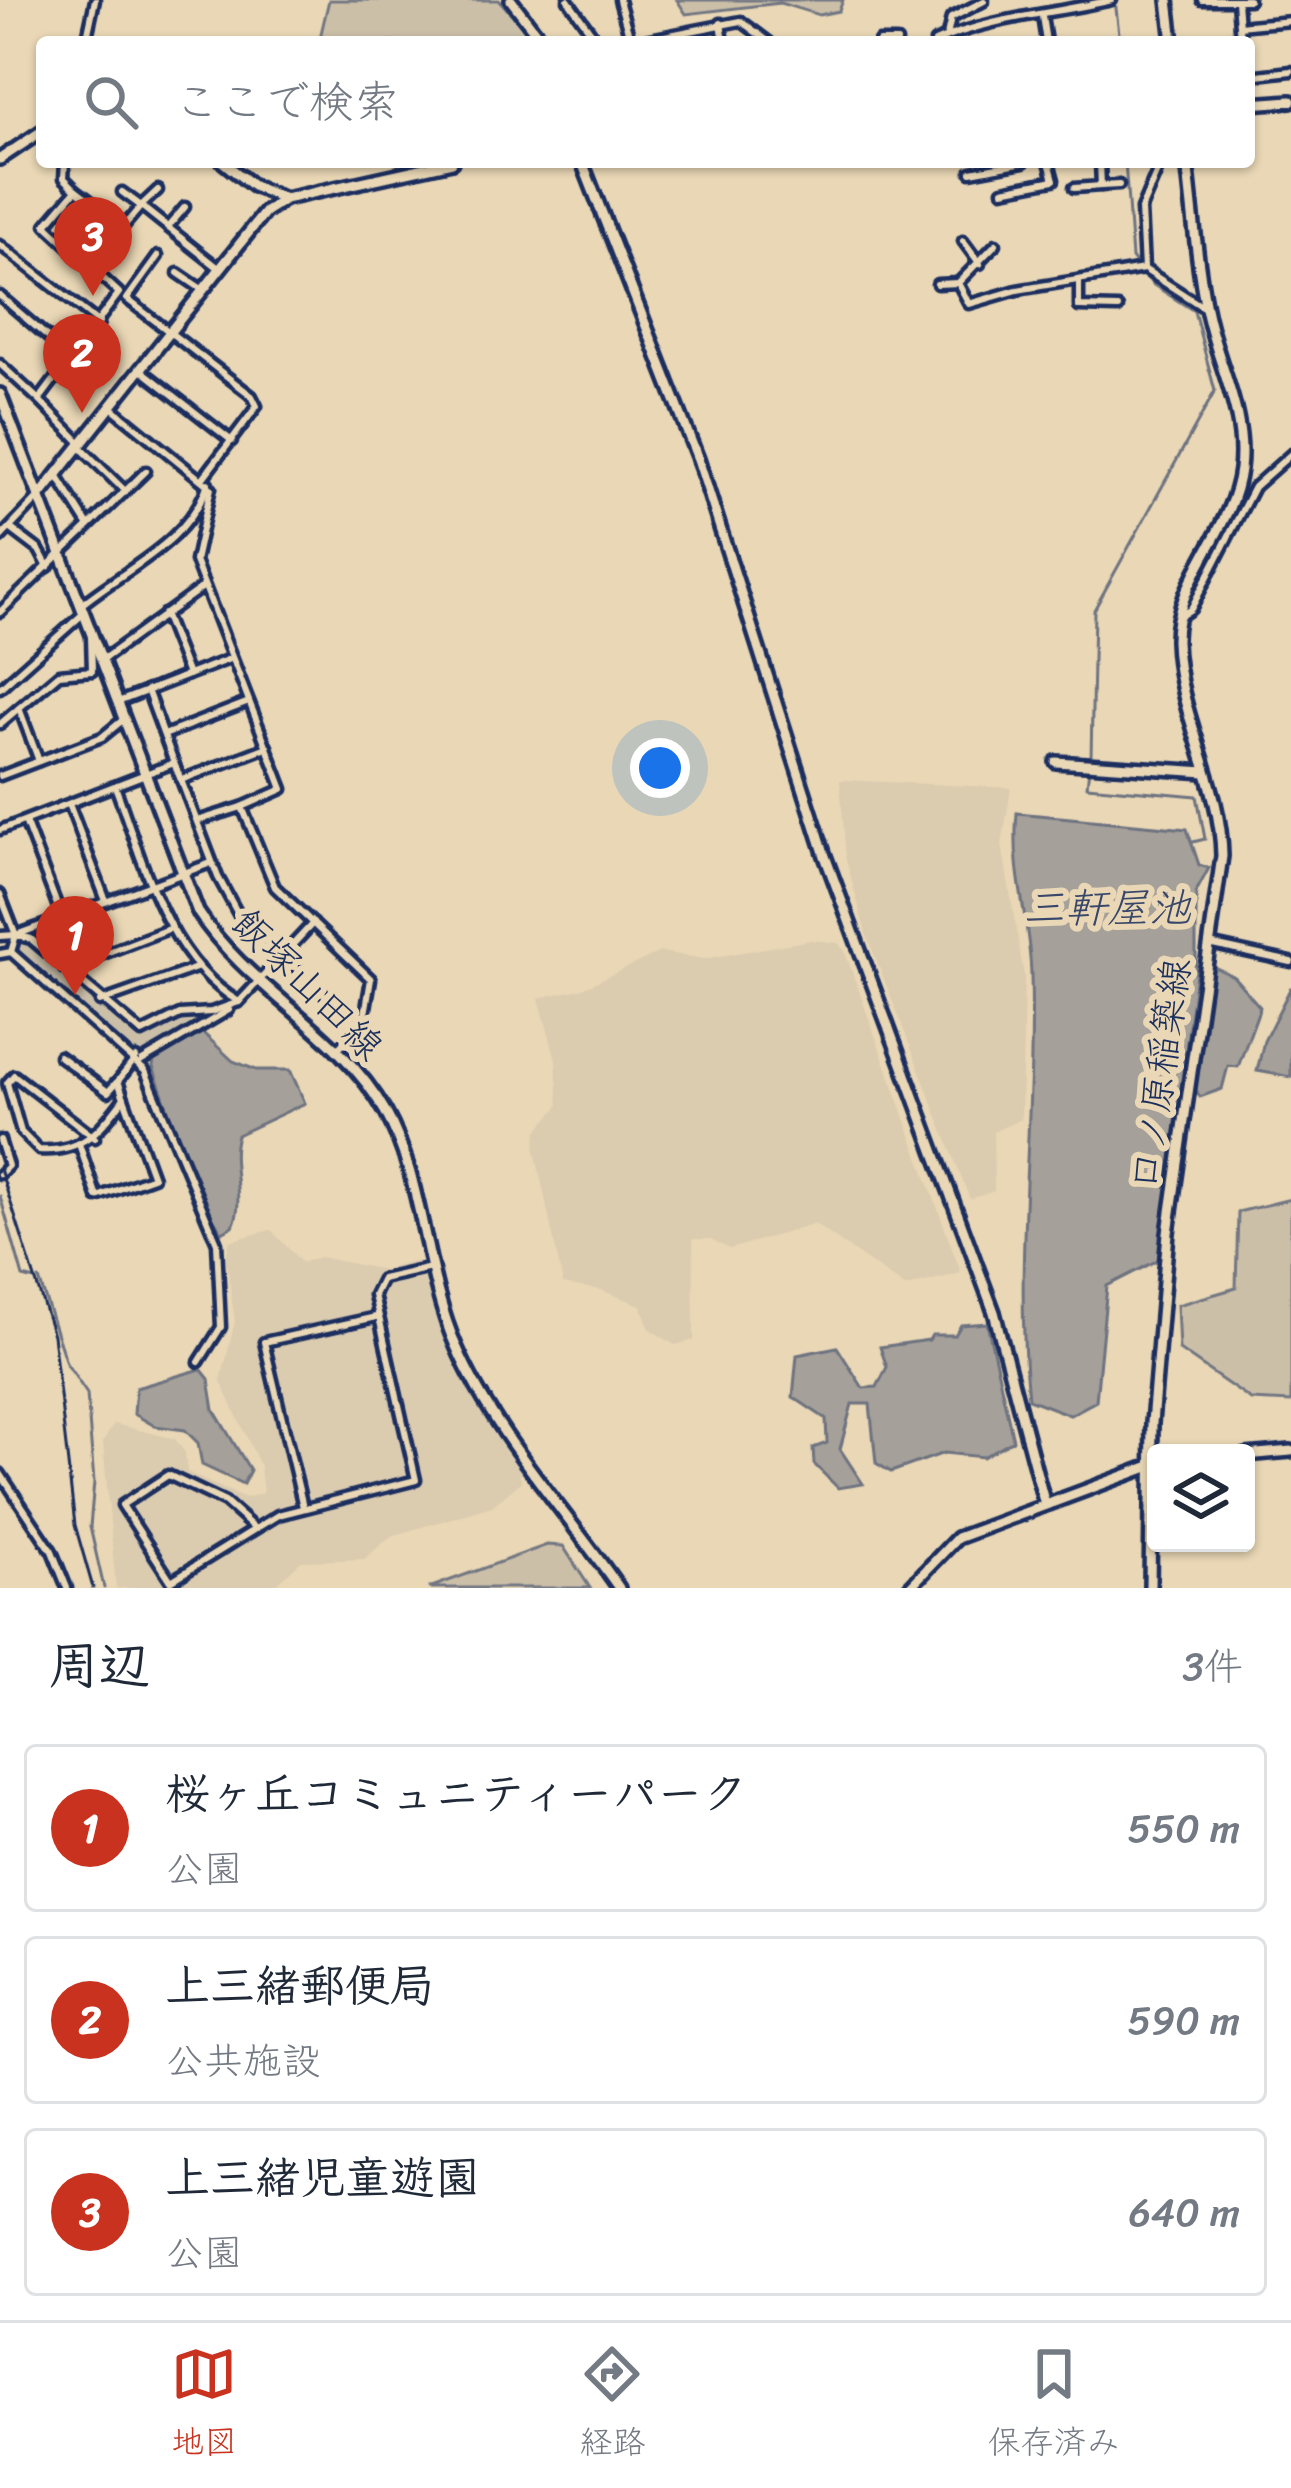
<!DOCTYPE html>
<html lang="ja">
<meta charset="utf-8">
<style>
:root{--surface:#fff;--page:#f2f2f3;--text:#1f2937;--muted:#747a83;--line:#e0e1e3;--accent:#c8321e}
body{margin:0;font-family:Sriracha,"Klee One",sans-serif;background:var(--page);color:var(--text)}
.controls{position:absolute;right:36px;bottom:36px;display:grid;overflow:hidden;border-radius:12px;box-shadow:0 3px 9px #0004}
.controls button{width:108px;height:108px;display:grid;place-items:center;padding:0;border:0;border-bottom:3px solid var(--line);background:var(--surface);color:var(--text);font:60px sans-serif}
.you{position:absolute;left:660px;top:768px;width:42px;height:42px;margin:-30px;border:9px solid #fff;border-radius:50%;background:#1a73e8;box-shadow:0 0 0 18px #1a73e833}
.badge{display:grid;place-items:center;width:78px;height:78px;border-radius:50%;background:var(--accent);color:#fff;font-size:39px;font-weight:700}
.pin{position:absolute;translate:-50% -99px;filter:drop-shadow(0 3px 6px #0008)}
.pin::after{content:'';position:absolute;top:63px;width:42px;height:36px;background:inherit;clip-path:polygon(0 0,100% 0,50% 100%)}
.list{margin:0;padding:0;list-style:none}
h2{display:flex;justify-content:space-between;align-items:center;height:156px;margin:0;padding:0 48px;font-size:51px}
h2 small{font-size:39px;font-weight:400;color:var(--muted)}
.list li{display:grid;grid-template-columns:78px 1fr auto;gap:36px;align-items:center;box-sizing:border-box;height:168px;margin:0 24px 24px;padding:0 24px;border:3px solid var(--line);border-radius:12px}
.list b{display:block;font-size:45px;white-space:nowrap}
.list p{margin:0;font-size:39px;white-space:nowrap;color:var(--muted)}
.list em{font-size:39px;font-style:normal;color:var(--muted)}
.icon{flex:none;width:66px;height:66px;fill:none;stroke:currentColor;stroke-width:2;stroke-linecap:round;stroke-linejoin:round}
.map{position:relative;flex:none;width:1291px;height:1588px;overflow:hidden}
.search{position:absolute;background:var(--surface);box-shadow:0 3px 9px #0004;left:36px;right:36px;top:36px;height:132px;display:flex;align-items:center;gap:30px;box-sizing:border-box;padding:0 42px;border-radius:12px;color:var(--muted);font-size:45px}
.sheet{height:732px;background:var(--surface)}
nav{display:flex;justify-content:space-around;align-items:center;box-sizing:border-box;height:168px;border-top:3px solid var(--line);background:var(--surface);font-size:33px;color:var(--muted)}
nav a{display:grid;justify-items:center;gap:6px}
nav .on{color:var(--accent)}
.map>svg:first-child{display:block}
.built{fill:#dbcbaf}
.green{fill:#cbbfa8;stroke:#737783;stroke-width:3}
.water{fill:#a5a099;stroke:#6e7381;stroke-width:3}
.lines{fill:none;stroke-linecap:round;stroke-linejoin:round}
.stream{stroke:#6e7381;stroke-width:3}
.minor-casing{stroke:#1b2f5e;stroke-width:15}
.tertiary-casing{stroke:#1b2f5e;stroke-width:18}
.secondary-casing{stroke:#1b2f5e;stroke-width:18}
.minor{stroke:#e9d7b5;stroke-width:6}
.tertiary{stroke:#e9d7b5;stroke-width:9}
.secondary{stroke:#e9d7b5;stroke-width:9}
.rail{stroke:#1b2f5e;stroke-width:3}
.labels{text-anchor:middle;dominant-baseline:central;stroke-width:12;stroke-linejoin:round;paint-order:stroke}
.street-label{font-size:39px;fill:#1b2f5e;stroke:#e9d7b5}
.water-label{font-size:42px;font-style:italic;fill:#37466a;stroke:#e9d7b5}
</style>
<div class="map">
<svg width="1291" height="1588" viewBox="0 0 1291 1588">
<rect width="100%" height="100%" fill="#e9d7b5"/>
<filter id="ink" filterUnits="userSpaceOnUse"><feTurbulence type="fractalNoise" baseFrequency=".00833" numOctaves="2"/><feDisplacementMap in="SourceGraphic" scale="24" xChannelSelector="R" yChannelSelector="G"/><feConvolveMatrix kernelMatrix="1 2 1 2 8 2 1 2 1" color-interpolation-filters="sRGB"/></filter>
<g filter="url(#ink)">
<g class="built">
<polygon points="840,780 1011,788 1002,845 1024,976 1021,1119 993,1132 994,1191 970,1199 866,933 846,859"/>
<polygon points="811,940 838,943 844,950 961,1273 905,1287 815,1224 729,1249 711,1239 693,1239 694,1340 675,1345 650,1329 641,1305 601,1290 563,1284 535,1150 537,1131 559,1106 556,1059 539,998 581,989 660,952 704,959"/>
<polygon points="271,1230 302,1263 319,1257 383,1270 418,1261 453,1363 493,1433 519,1464 521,1482 492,1506 391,1536 364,1559 301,1561 272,1588 116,1588 103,1442 114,1424 175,1439 185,1453 187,1472 205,1481 245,1498 263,1493 260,1466 221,1381 235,1321 226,1258 230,1241"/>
</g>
<g class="green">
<polygon points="329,0 499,0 536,42 319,42"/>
<polygon points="677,0 843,0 839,11 819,15 780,3 686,14"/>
<polygon points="16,941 28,941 140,1036 180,1016 206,1019 138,1056 17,953"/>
<polygon points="1291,1199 1291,1402 1251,1400 1179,1350 1177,1305 1236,1288 1238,1212"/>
<polygon points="547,1545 563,1546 590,1588 429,1588"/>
</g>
<g class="water">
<path d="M1017,813L1187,829L1199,865L1209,868L1196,892V974L1158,1260L1107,1286L1096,1401L1070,1415L1028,1399C1014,1258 1035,1118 1031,976C1030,918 1011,875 1017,813Z"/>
<polygon points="1212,966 1233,976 1260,1007 1238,1067 1228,1066 1222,1089 1200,1097 1193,1085"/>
<polygon points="1291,987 1291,1077 1257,1071 1264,1041"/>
<path d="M202,1032L233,1061L256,1070H290L305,1103L237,1135C228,1165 246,1199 233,1226L222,1232L198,1195L153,1067L154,1060Z"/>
<polygon points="987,1323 1013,1440 983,1457 944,1453 891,1472 876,1463 870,1404 852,1404 840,1449 863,1484 838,1488 814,1464 813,1448 827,1443 826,1419 793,1397 797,1355 837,1347 863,1388 877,1387 887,1367 880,1347 929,1340 932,1335 955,1335 961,1325"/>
<polygon points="201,1369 209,1379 214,1410 250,1470 243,1484 202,1465 198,1443 185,1430 155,1426 134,1414 136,1388"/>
</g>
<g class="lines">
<g class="stream">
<polyline points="1115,0 1120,42"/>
<polyline points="1091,759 1094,610 1215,391 1194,311 1152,284 1132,258 1125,162"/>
<polyline points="1089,768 1087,786 1197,796 1205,839 1193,842"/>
<polyline points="0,1196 23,1277 35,1280"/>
<polyline points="39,1279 66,1363 87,1394 94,1482 90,1527 104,1588"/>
</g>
<defs>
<g id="minor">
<polyline points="568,0 598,42"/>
<polyline points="619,0 631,42"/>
<polyline points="1202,0 1249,0"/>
<polyline points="1237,1 1239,26"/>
<polyline points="1042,16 1046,42"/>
<polyline points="721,23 724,42"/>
<polyline points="947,36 951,18 984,1"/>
<polyline points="86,42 95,0"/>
<polyline points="634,42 741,21 769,42"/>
<polyline points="879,42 897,42"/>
<path d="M935,42C991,17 1052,14 1112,0"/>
<polyline points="1240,42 1239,26 1291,21"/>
<polyline points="1249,76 1291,71"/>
<polyline points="65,162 64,178 76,190 46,225 119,293 39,400 80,442"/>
<polyline points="971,172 1024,162"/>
<polyline points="1101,186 1119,185"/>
<polyline points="1074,188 1101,186 1100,162"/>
<polyline points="76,190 124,226 141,206 220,269"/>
<polyline points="1003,190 1054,180 1049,162"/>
<polyline points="122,192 141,206 158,190"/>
<polyline points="168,227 185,207"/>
<polyline points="963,241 980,264"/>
<polyline points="996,244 958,283 969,304 1017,290 1144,269 1206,309"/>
<polyline points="0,245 99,323"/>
<polyline points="158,256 127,299 252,396 257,406 203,478"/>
<polyline points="92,265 107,247"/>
<polyline points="1144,269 1141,209 1161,162"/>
<polyline points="178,273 203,290"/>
<polyline points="1079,280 1079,307 1118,308"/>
<polyline points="937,284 958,283"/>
<polyline points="0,296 72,358"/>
<polyline points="0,364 39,400"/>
<polyline points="140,369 232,441"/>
<polyline points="110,406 211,488 195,561 283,789 242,807 275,887 371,979 364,1020 336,1051"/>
<polyline points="80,447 124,490"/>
<polyline points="56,474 88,525"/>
<polyline points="10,528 39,550 48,567"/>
<polyline points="0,538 39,497"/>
<path d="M81,605C126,568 190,542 208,483"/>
<polyline points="0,612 146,471"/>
<polyline points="164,614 188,675"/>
<polyline points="1182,615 1191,609 1254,487 1291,454"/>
<polyline points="102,660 204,586"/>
<polyline points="0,688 84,613"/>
<polyline points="147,690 174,763"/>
<polyline points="118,702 232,658"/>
<polyline points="19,708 39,761"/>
<polyline points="0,724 59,674 92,671 91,637"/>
<polyline points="164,735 249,702"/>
<polyline points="0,776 102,737 124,719"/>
<polyline points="181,780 218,877 238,914 358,1026"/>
<path d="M115,786C143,861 166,958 239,1002"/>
<polyline points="69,804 106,901"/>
<polyline points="25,821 62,918"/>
<polyline points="197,821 242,807"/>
<polyline points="0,830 174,763 181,780 267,747"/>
<polyline points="0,894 16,935 11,952"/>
<polyline points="16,935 31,939 142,1033 180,1014 211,1012 239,1002 313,923"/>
<polyline points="0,936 16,935 211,863"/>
<polyline points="1209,944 1291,962"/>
<polyline points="0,954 11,952 145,1071 217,1243 221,1327 199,1362"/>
<polyline points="64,969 171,928"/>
<polyline points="100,1002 199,967"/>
<polyline points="59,1056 108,1092 116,1083"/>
<polyline points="142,1061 229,1010"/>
<path d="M95,1138L14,1075L7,1083L21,1132L39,1150C82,1153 101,1130 124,1098L118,1081L136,1058"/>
<polyline points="0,1140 8,1166 0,1174"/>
<polyline points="79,1144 97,1197 153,1177 124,1098"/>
<polyline points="0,1473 52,1551 67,1588"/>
<polyline points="303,1507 264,1342 376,1317"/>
<polyline points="254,1528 225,1502 168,1475 122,1505 171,1581 278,1515 416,1480 374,1295 382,1279 431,1268"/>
</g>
<g id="tertiary">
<polyline points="511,0 543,42"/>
<polyline points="1168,0 1173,42"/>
<polyline points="582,162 698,459 825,856 994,1312 1045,1505"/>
<polyline points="39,497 265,212 285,199"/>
<polyline points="1056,762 1206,772"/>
<polyline points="1246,1455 1291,1451"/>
<polyline points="909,1588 957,1538 1156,1464"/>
</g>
<g id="secondary">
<polyline points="1249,104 1291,101"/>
<polyline points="0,159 42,131"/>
<polyline points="223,162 253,186 285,199 452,162"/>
<path d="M0,394L198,912C248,989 340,1031 385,1111C425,1183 423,1271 456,1346C494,1434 565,1510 619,1588"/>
<path d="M1150,1588L1152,1423L1168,1233L1222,856C1221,782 1178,715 1176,641C1175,579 1233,530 1240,469C1247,413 1216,362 1206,308C1196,260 1193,210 1187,162"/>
</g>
</defs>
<use href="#minor" class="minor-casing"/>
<use href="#tertiary" class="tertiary-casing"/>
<use href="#secondary" class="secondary-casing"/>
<use href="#minor" class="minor"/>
<use href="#tertiary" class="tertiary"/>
<use href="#secondary" class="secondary"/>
<polyline class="rail" points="0,1169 53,1335 75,1525 93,1588"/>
</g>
</g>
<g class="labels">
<g class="street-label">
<text transform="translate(308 984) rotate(45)">飯塚山田線</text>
<text transform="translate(1160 1074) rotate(-82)">口ノ原稲築線</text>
</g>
<g class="water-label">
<text x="1107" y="908">三軒屋池</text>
</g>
</g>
</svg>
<div class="controls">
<button><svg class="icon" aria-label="layers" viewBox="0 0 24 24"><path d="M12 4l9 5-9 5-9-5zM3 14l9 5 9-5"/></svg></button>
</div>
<div class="you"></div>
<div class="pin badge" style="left:75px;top:995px">1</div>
<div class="pin badge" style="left:82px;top:413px">2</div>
<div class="pin badge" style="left:93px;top:296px">3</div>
<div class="search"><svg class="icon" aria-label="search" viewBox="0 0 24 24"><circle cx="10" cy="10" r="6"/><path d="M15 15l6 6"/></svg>ここで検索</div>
</div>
<section class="sheet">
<h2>周辺<small>3件</small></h2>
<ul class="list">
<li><span class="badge">1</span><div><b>桜ヶ丘コミュニティーパーク</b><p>公園</p></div><em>550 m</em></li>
<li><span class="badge">2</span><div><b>上三緒郵便局</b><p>公共施設</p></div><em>590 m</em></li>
<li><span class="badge">3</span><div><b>上三緒児童遊園</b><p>公園</p></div><em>640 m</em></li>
</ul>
</section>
<nav>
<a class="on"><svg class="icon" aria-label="map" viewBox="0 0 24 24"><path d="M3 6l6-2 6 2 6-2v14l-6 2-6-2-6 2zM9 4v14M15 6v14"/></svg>地図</a>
<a><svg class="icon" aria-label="directions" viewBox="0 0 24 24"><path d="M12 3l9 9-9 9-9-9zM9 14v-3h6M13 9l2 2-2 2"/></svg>経路</a>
<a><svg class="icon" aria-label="saved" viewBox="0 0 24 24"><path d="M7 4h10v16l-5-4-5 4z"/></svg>保存済み</a>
</nav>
